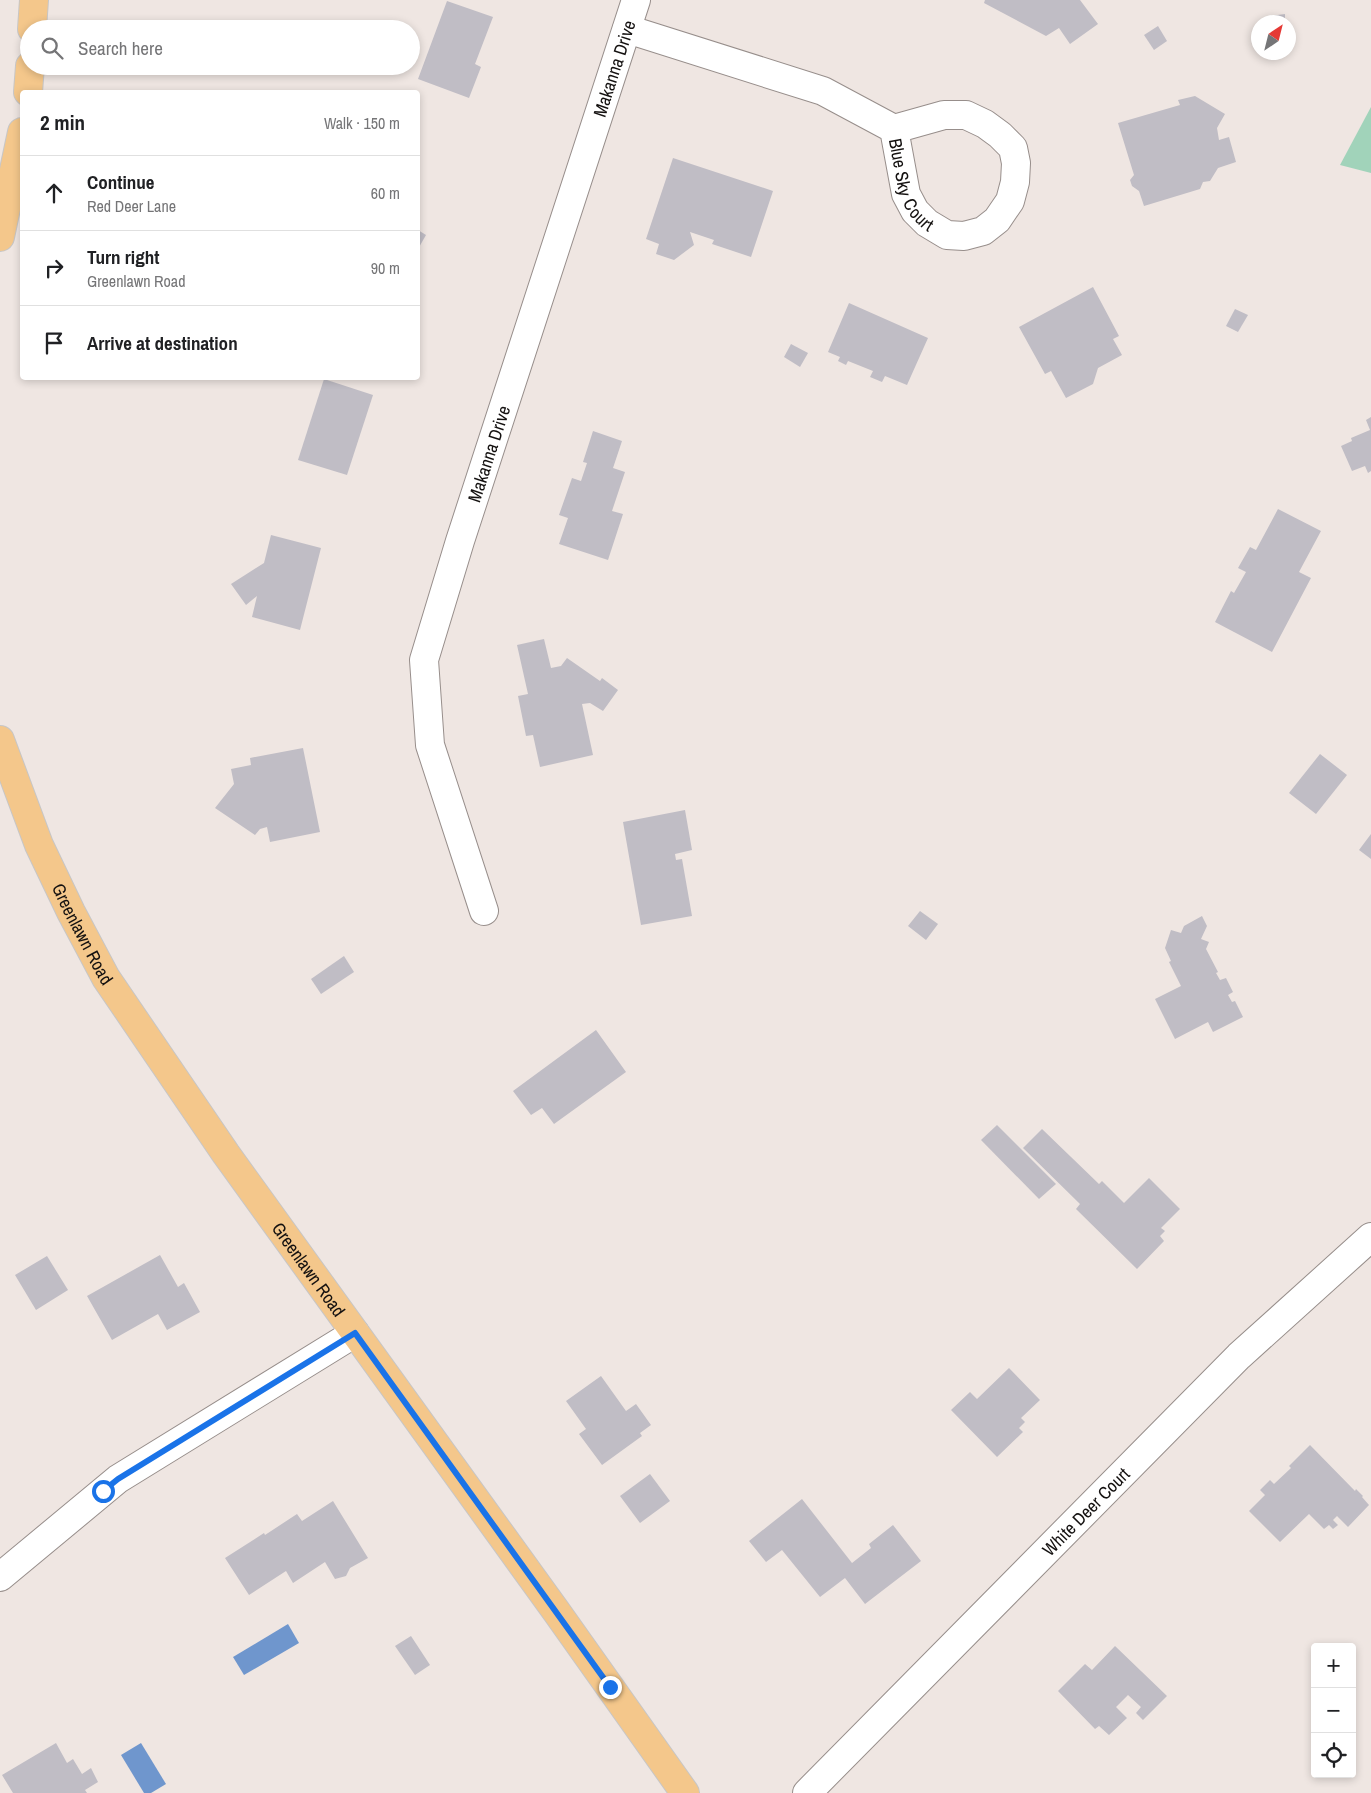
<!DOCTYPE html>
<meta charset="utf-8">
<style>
:root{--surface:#fff;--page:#f6f6f6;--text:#202124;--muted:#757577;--line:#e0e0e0}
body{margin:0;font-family:"Archivo Narrow",sans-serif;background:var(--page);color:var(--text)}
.controls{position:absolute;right:15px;bottom:15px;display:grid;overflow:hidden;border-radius:5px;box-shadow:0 2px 8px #0003}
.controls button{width:45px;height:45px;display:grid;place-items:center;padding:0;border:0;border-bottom:1px solid var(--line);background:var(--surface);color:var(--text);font:25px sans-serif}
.compass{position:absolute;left:1251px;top:15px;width:45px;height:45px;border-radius:50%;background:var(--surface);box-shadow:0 2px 8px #0003;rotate:35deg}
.stop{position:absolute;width:15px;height:15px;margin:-11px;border:4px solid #1a73e8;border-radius:50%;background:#fff}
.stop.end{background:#1a73e8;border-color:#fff;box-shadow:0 1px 5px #0008}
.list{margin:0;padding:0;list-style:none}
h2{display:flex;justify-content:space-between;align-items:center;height:65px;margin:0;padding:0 20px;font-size:21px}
h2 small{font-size:16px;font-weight:400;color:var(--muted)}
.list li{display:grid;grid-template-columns:32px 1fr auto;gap:15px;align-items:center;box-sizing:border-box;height:75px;padding:0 20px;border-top:1px solid var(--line)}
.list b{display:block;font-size:19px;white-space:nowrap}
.list p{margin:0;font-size:16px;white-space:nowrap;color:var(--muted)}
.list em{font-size:16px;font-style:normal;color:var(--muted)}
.icon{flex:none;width:28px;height:28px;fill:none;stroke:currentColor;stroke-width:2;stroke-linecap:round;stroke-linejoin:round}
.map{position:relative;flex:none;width:1371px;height:1793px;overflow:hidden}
.search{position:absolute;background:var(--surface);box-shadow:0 2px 8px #0003;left:20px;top:20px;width:400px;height:55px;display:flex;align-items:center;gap:12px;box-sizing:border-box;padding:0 18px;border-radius:28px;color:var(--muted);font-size:19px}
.panel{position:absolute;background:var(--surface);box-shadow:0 2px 8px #0003;left:20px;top:90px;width:400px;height:290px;border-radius:5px}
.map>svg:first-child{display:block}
.green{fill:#a1d3ba}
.water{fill:#6f96cd}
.building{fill:#c0bdc5}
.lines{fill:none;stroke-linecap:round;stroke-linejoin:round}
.minor-casing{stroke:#978e8b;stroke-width:30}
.major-casing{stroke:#c7c6c6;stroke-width:30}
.minor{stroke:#fff;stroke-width:28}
.major{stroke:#f4c78b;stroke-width:28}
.route{stroke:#1a73e8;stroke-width:6}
.labels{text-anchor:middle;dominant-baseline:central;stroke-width:5;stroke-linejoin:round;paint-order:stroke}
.street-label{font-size:18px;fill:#141110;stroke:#fdf3ef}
</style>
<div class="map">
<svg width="1371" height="1793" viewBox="0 0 1371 1793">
<rect width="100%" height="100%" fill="#efe6e2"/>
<polygon class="green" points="1371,107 1371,173 1340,165"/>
<g class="water">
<polygon points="288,1624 299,1643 244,1675 233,1657"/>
<polygon points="141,1743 166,1784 151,1793 144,1793 121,1755"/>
</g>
<g class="building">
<polygon points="985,0 1080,0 1098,24 1070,44 1059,28 1046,36 984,3"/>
<polygon points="447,1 493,17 475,64 481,67 469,98 418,79"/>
<polygon points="1285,14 1285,22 1271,22 1270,16"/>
<polygon points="1158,26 1167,41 1154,50 1144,35"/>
<polygon points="1195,96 1225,114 1217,128 1219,140 1229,137 1236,162 1218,168 1210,181 1203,182 1200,189 1144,206 1139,191 1132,186 1130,180 1134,175 1118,123 1180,105 1178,100"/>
<polygon points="673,158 773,191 751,257 712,244 714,240 690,232 694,245 674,260 656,254 659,244 646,239"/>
<polygon points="418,230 426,235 418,249"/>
<polygon points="1093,287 1119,336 1113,339 1122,355 1098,368 1093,384 1066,398 1051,371 1045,374 1019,327"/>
<polygon points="849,303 928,338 907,385 885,376 882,382 870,377 873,371 848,361 846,365 838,361 840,357 828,352"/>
<polygon points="1235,309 1248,315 1238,332 1226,326"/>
<polygon points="791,344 808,353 800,367 784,357"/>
<polygon points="324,379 373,395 347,475 298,460"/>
<polygon points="1371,417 1371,471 1368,473 1365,466 1352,471 1341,446 1352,441 1351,438 1370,430 1366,420"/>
<polygon points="593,431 622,441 613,468 625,472 612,511 623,514 608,560 559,544 568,518 559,515 572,478 581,481 587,463 583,462"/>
<polygon points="1278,509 1321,531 1299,572 1311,578 1272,652 1215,622 1231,591 1234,593 1246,572 1238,568 1250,547 1256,550"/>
<polygon points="271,535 321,548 300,630 252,617 257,596 246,605 231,584 264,563"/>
<polygon points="544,639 551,668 561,666 567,658 600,681 602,678 618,690 603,711 590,703 582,704 593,755 540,767 533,735 526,736 518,696 528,694 517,645"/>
<polygon points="303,748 320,832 270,842 267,827 260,829 255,835 215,808 234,784 231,769 251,765 250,758"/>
<polygon points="1320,754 1347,775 1316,814 1289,793"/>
<polygon points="685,810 692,850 675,854 676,860 682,859 692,916 641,925 623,822"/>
<polygon points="1371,834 1371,859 1359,850"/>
<polygon points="920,911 938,924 926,940 908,926"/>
<polygon points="1202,916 1207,926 1201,939 1209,942 1206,949 1218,972 1216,973 1220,980 1226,978 1233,992 1228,995 1232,1002 1235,1001 1243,1017 1213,1032 1208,1022 1175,1039 1155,999 1181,986 1169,962 1171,961 1165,948 1171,930 1181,933 1184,926"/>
<polygon points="344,956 354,972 321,994 311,979"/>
<polygon points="596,1030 626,1072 554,1124 542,1108 531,1115 513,1091"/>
<polygon points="997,1125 1056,1184 1039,1199 981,1140"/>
<polygon points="1042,1129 1099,1184 1102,1181 1124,1203 1149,1178 1180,1209 1161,1228 1165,1231 1160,1236 1164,1241 1137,1269 1076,1209 1080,1204 1023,1148"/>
<polygon points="160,1255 178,1287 184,1283 200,1312 167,1330 158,1314 112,1340 87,1296"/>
<polygon points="47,1256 68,1290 36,1310 15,1275"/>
<polygon points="1009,1368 1040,1400 1021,1418 1025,1422 1019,1428 1023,1432 997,1457 951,1410 970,1392 977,1399"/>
<polygon points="601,1376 626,1411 636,1404 651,1425 640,1433 642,1436 602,1465 579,1434 586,1429 566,1401"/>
<polygon points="1310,1445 1355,1491 1356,1489 1363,1496 1362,1497 1369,1505 1348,1527 1337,1516 1333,1520 1338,1525 1333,1529 1329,1525 1324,1529 1309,1514 1280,1542 1249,1511 1265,1495 1260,1490 1270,1480 1274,1484 1291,1468 1289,1466"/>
<polygon points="650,1474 670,1501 640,1523 620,1496"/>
<polygon points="802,1499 852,1563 871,1548 869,1544 893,1525 921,1561 865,1604 845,1578 820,1597 782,1550 766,1562 749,1541"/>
<polygon points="333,1501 368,1558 350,1568 346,1576 335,1579 325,1562 293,1583 286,1571 249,1595 225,1558 264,1533 265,1535 297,1514 302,1521"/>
<polygon points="411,1636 430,1665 415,1675 395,1646"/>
<polygon points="1115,1646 1167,1696 1143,1720 1136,1713 1141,1707 1128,1695 1116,1707 1127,1718 1109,1735 1099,1726 1095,1729 1058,1691 1085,1664 1092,1670"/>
<polygon points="56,1743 67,1763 73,1759 82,1774 91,1768 98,1782 85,1790 87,1793 13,1793 2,1775"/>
</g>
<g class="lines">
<defs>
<g id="minor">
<path id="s1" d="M627,29L823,91L894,129L906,194L915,211L927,223L947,235L964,236L983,231L997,220L1010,201L1015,182L1016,163L1013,148L1000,135L985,124L966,115H944L894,129"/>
<path id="s2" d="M484,911L430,745L424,660L460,541L636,0"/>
<polyline points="0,1577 118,1479 355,1333"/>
<path id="s3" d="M807,1793L1239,1356L1371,1237"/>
</g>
<g id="major">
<polyline points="32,29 34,0"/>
<polyline points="28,92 30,66"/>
<polyline points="0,237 22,132"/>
<path id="s4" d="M0,740L39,845L71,912L106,978L226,1154L556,1611L685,1793"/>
</g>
</defs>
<use href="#minor" class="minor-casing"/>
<use href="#major" class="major-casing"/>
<use href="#minor" class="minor"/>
<use href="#major" class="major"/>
</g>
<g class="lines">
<polyline class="route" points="103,1491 118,1479 355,1333 610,1687"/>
</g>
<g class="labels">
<g class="street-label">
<text stroke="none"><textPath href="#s2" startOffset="881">Makanna Drive</textPath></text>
<text stroke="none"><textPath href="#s1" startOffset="345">Blue Sky Court</textPath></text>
<text stroke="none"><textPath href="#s2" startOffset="476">Makanna Drive</textPath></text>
<text stroke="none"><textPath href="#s4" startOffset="211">Greenlawn Road</textPath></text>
<text stroke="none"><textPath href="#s4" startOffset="616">Greenlawn Road</textPath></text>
<text stroke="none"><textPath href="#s3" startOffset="396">White Deer Court</textPath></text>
</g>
</g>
</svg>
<div class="controls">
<button>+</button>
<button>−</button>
<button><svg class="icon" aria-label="locate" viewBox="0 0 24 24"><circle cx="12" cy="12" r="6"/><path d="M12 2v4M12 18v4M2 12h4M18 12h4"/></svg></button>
</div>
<svg class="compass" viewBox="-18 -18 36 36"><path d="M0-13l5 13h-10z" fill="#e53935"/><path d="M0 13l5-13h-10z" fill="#757577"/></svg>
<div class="stop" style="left:103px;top:1491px"></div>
<div class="stop end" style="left:610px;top:1687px"></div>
<div class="search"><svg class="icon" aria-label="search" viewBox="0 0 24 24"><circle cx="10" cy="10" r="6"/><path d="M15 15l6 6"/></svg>Search here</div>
<section class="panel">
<h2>2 min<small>Walk · 150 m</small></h2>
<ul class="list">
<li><svg class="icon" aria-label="ahead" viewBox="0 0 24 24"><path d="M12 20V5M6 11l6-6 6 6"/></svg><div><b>Continue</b><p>Red Deer Lane</p></div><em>60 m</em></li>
<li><svg class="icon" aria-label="right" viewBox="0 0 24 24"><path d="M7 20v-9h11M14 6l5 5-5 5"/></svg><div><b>Turn right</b><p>Greenlawn Road</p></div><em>90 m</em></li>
<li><svg class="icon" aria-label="arrive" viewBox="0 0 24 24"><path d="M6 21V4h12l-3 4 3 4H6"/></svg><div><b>Arrive at destination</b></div></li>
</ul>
</section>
</div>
